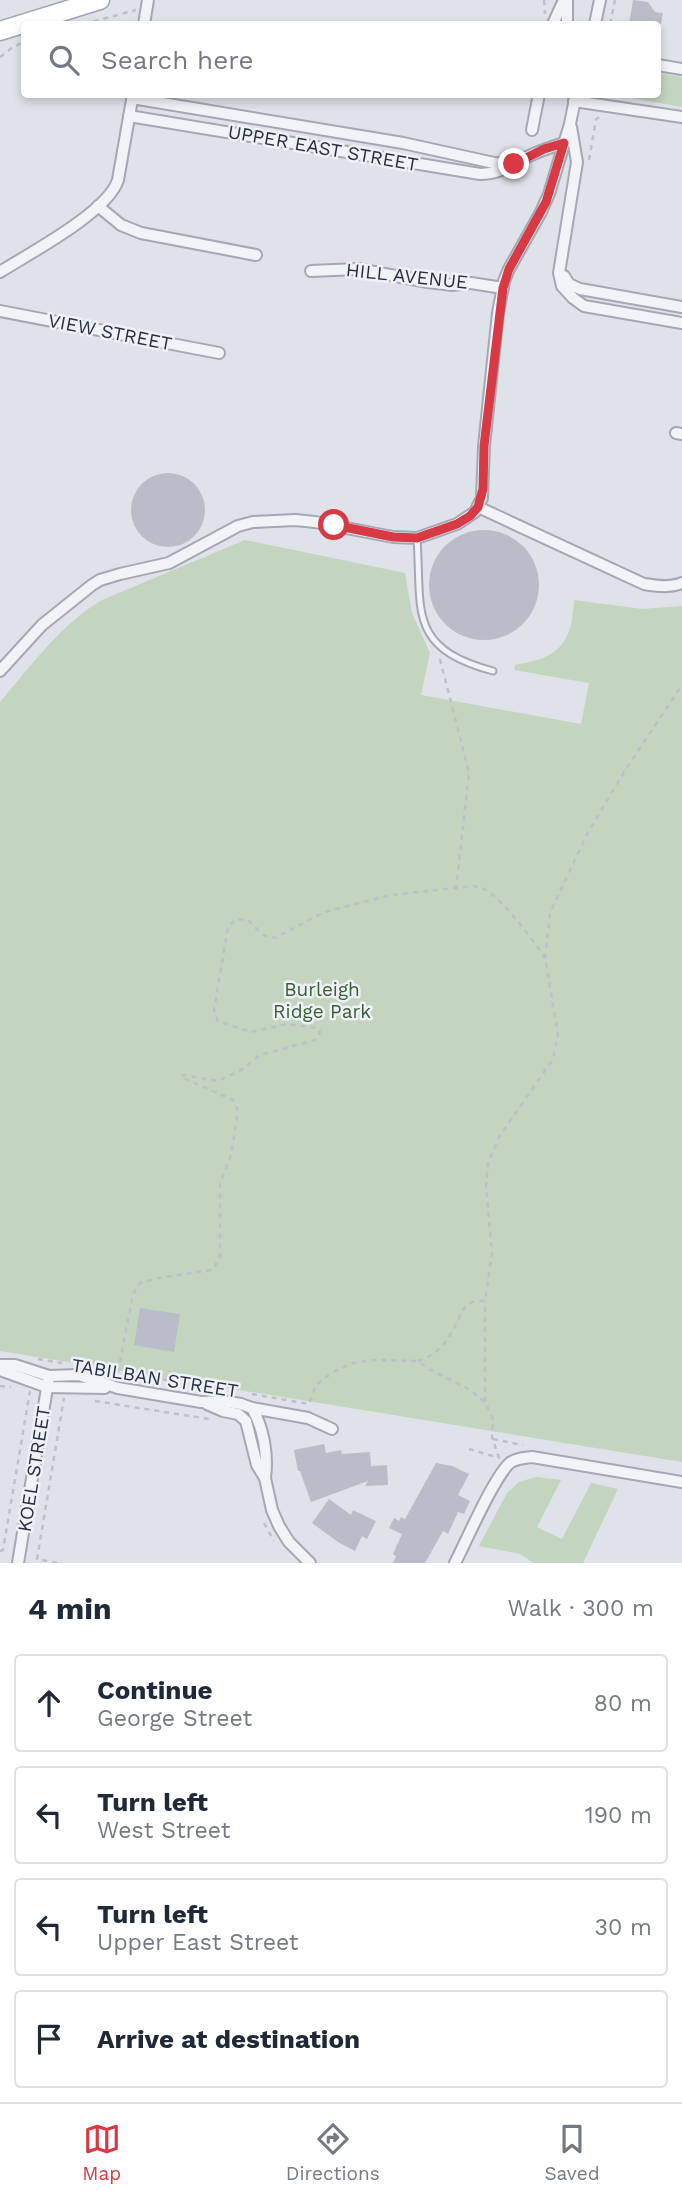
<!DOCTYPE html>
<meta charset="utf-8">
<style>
:root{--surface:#fff;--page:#f6f6f7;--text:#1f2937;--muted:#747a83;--line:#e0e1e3;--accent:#d83a45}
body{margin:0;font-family:"Work Sans",sans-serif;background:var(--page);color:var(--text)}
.stop{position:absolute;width:21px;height:21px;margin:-16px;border:5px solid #d83a45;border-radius:50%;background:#fff}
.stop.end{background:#d83a45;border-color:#fff;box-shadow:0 2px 7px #0008}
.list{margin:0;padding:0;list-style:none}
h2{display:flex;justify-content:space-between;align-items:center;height:91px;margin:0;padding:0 28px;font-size:30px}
h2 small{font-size:23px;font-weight:400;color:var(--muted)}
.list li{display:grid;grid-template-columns:46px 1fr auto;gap:21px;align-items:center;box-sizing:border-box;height:98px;margin:0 14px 14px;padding:0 14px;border:2px solid var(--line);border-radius:7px}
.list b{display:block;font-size:26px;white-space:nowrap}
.list p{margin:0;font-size:23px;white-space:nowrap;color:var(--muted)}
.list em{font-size:23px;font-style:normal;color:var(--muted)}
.icon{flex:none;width:38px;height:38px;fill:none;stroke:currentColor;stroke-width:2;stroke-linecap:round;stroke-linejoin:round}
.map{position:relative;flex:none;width:682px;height:1563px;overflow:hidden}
.search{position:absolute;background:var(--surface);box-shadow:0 4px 10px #0003;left:21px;right:21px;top:21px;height:77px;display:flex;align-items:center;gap:18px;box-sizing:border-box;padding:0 24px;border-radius:7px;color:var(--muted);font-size:26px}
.sheet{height:539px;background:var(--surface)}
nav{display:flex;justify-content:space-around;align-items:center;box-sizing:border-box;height:98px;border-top:2px solid var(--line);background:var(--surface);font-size:19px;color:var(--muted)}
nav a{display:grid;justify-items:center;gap:4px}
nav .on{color:var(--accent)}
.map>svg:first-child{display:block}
.green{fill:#c3d4bf}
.building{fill:#b8bdc9}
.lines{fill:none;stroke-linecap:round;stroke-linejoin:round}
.service-casing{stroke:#a4a8b3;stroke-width:9}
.minor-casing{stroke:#a4a8b3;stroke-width:14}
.primary-casing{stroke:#9da5b6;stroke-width:21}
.path{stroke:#bdc0c8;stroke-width:2.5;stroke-dasharray:5 5;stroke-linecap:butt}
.service{stroke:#f2f3f7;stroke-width:5}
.minor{stroke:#f2f3f7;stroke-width:10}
.primary{stroke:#fff;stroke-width:18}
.route{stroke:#d83a45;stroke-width:9}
.labels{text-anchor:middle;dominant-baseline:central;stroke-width:5;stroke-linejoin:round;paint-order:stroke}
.street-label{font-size:19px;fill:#262e41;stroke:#eef1f6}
.park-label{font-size:19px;fill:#375e33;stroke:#eef1f6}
</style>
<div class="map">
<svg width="682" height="1563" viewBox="0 0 682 1563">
<rect width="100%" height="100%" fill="#dfe2e9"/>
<g class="green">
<polygon points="658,73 682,77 682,107 615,95 658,94"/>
<path d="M245,540L405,573L412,613L430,653L421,695L581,724L589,683L514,670L515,665C558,658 572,645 574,600L642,609L682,606V1462L0,1351V702C31,666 61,624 102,600Z"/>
<polygon points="536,1477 561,1480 537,1527 562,1539 591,1483 618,1489 583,1563 534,1563 520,1554 479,1546 507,1493 519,1482"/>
</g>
<g class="building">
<polygon points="633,0 648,2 655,12 663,13 661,24 629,24"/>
<circle cx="168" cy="510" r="37"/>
<circle cx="484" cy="585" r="55"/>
<polygon points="140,1308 180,1314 174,1352 134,1345"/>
<polygon points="324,1444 326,1453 341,1450 342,1454 370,1452 371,1466 387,1465 388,1485 365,1486 368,1481 311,1502 300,1471 298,1471 294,1450"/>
<polygon points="436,1463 452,1466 469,1474 458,1495 470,1501 464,1514 458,1512 448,1534 443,1531 425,1563 393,1563 396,1556 393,1554 402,1534 389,1528 394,1518 399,1521 401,1517 405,1519"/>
<polygon points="329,1499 351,1515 353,1510 376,1521 367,1539 362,1536 355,1551 338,1542 312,1523"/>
</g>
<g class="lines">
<defs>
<path id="service" d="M417,538C422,611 407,648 493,671"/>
<g id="minor">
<polyline points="567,0 567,24"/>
<polyline points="144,24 148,0"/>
<polyline points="553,24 564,0"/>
<polyline points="595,24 600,0"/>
<polyline points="658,65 682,69"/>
<polyline points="132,98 403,143 494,163 514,164"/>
<polyline points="574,101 682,117"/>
<path d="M129,116L480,174C500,174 511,165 527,157C539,151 551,147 564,143"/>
<polyline points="571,127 577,162 559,273 562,286 573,298 584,306 682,323"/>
<polyline points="532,130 539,94"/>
<polyline points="98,206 121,225 141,233 256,255"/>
<polyline points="311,271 358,269 428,282 452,285 471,283 503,288"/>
<path d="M0,272C30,253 108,212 118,180L133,94"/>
<polyline points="564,276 569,284 580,289 682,307"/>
<polyline points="0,311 219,353"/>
<polyline points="676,433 682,434"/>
<path d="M478,507L644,584C656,586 670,588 682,583"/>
<polyline points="0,671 42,625 92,585 100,580 120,574 169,563 238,526 253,522 295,520 315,522 393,537 417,538 457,524 475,512 482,498 484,446 498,313 504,281 509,269 541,212 549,194 570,124 576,94"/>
<polyline points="0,1365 15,1365 49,1376 79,1375 118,1388 201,1402 222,1401 241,1404 252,1408 308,1418 332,1429"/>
<polyline points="0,1370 47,1387 105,1388"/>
<polyline points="207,1404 223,1411 238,1414 246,1421 257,1465 265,1478 272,1510 279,1526 289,1542 310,1563"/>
<path d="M252,1408C264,1429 268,1455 265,1478"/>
<polyline points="18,1563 49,1376"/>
<path d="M455,1563C466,1542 495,1474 511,1462C518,1458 525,1458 532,1457L682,1482"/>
</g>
<polyline id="primary" points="0,31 100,0"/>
</defs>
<use href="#service" class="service-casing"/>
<use href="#minor" class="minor-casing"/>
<use href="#primary" class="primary-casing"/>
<g class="path">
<polyline points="544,0 545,14"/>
<polyline points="84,24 136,10"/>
<polyline points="610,24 615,0"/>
<polyline points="0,57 13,47 24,42"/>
<polyline points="589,160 596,119 600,117"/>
<polyline points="440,659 469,773 456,890"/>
<polyline points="38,1359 62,1363"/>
<path d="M418,1361C441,1354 449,1338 459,1318C462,1312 464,1307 469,1304C474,1300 480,1301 485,1301L492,1253L486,1185L488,1164L499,1137L553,1059L558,1035L545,958L550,913L586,836L624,772L682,685"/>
<polyline points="103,1370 218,1388"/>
<path d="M118,1372L133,1294L140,1283L158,1278L212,1270L220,1258V1183L231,1155L238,1111L233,1100L181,1077L184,1075L218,1081L241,1070L260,1055L315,1040L320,1032L318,1028L287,1024L251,1032L218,1021L214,1010L228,927L236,919L248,920L263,935L275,938L324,912L391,895L473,886C477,887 481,887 484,889C502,898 533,940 545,958"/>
<polyline points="0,1386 11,1387"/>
<polyline points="252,1394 309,1404 316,1385 333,1372 353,1363 374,1360 418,1361 429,1369 467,1388 485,1402 493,1419 492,1437 499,1458"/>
<polyline points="95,1401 209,1419"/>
<polyline points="485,1402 485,1301"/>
<polyline points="493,1439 523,1445"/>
<polyline points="469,1449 500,1458"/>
<polyline points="264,1523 274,1541"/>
<polyline points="0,1551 3,1550 30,1391"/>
<polyline points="57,1563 37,1559 64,1398"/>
</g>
<use href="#service" class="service"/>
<use href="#minor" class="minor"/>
<use href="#primary" class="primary"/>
</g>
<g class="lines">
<polyline class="route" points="334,525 393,537 417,538 457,524 470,516 478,507 483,489 484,446 503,288 509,269 546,202 564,143 544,149 514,164"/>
</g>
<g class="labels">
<g class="street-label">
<text transform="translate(323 148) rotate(10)">UPPER EAST STREET</text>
<text transform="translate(407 276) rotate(6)">HILL AVENUE</text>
<text transform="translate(110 332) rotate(11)">VIEW STREET</text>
<text transform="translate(155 1378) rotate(9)">TABILBAN STREET</text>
<text transform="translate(34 1469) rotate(-81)">KOEL STREET</text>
</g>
<g class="park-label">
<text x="322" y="989">Burleigh<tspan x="322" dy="22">Ridge Park</tspan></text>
</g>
</g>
</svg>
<div class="stop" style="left:334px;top:525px"></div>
<div class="stop end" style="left:514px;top:164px"></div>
<div class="search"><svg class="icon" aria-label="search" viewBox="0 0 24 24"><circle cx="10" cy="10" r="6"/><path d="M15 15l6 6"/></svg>Search here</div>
</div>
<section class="sheet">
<h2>4 min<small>Walk · 300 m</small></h2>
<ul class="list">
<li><svg class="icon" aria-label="ahead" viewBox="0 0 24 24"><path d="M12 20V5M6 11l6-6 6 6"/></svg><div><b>Continue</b><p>George Street</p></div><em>80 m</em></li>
<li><svg class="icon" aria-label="left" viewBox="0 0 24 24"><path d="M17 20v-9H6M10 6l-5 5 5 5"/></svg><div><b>Turn left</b><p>West Street</p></div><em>190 m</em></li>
<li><svg class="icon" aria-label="left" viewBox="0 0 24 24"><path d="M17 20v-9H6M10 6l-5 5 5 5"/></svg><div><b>Turn left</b><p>Upper East Street</p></div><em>30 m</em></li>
<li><svg class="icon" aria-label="arrive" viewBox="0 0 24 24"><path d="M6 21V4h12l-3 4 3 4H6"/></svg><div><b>Arrive at destination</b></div></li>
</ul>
</section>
<nav>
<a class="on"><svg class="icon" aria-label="map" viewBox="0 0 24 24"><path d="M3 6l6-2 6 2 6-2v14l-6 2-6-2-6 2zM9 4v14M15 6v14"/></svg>Map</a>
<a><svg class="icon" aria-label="directions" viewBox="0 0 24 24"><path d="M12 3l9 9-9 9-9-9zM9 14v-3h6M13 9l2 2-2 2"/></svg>Directions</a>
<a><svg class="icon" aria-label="saved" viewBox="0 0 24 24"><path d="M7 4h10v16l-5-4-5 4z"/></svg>Saved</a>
</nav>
